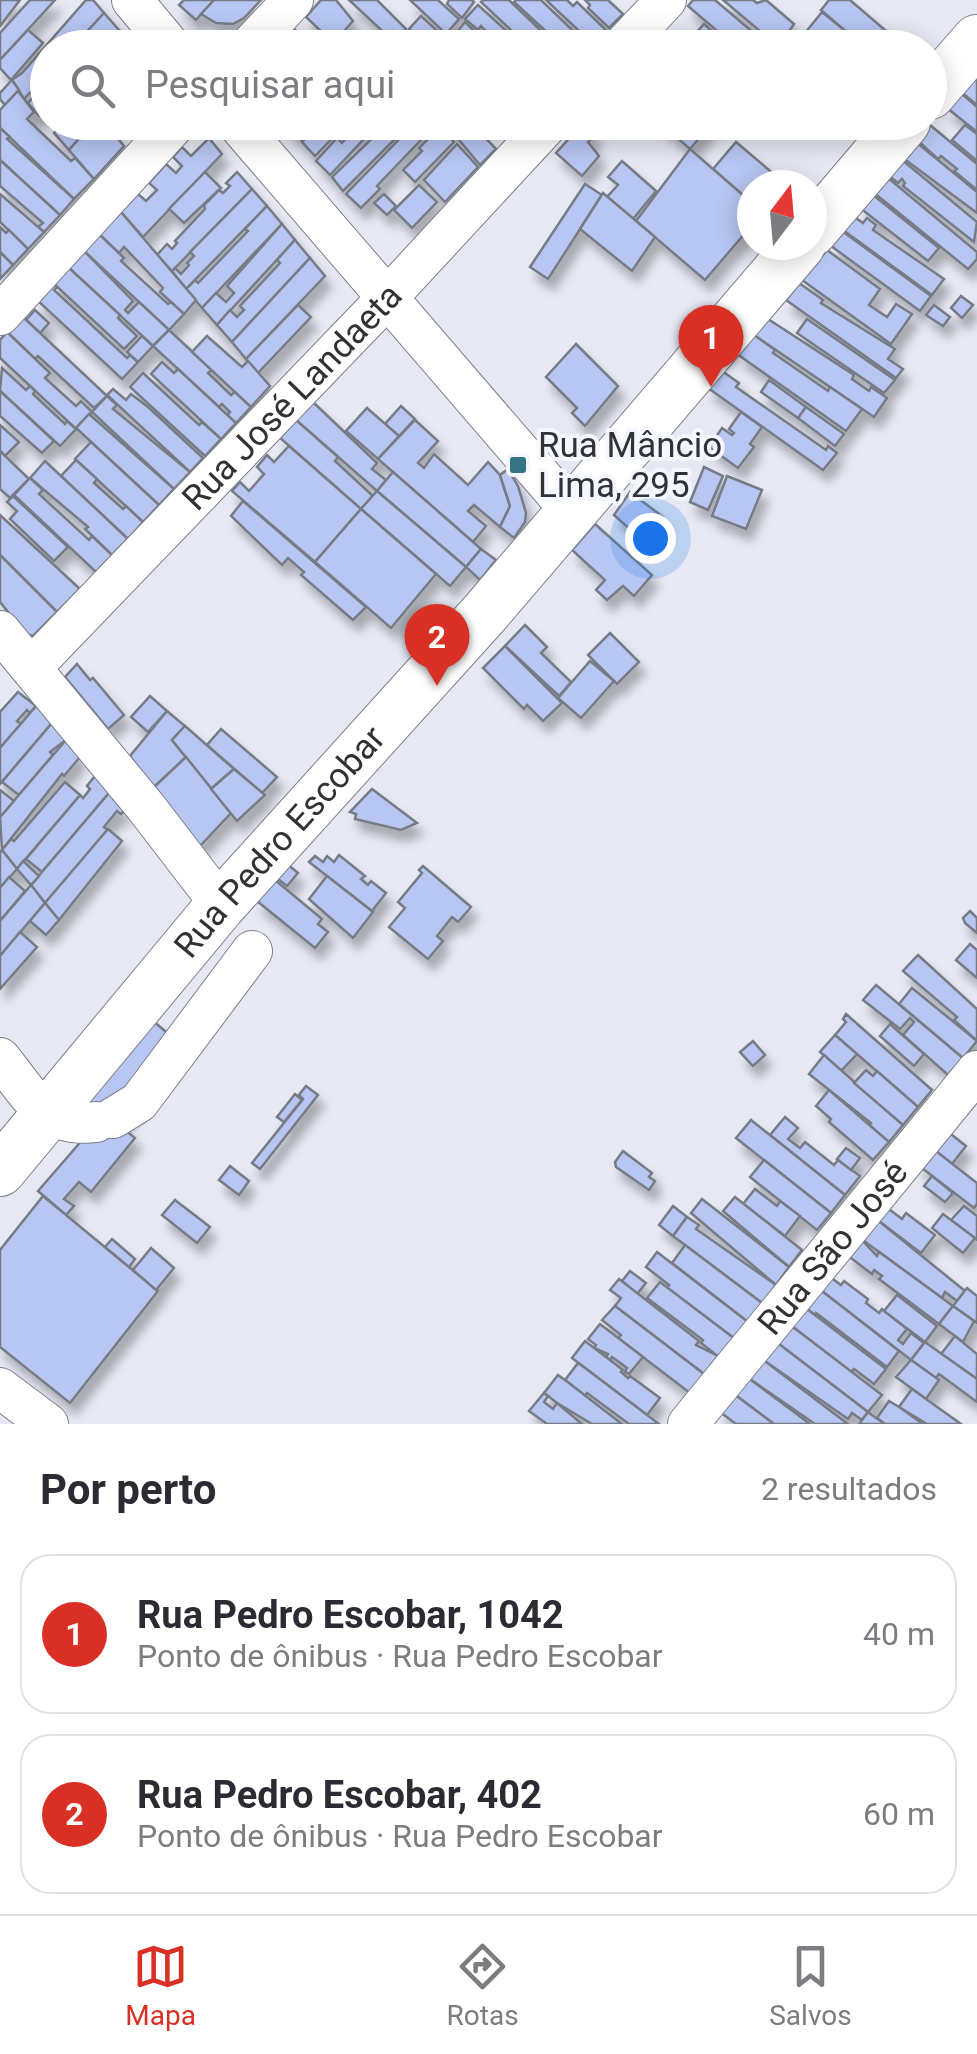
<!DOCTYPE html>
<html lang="pt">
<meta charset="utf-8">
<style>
:root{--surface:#fff;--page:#f7f7f7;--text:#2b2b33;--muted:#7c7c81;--line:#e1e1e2;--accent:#d93025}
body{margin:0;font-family:Roboto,sans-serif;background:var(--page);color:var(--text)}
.compass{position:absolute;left:737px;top:170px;width:90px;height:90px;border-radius:50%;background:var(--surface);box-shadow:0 5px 25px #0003;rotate:16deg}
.you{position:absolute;left:650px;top:538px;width:35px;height:35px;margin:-25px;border:8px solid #fff;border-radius:50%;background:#1a73e8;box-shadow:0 0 0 15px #1a73e833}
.badge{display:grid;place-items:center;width:65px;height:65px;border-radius:50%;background:var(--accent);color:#fff;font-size:32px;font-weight:700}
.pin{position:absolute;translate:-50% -82px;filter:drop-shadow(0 2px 5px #0008)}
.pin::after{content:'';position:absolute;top:52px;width:35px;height:30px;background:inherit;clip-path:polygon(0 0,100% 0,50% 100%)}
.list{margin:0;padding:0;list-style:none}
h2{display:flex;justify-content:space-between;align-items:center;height:130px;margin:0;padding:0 40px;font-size:42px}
h2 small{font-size:32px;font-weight:400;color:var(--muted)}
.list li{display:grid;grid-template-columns:65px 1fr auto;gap:30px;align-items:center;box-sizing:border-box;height:160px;margin:0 20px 20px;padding:0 20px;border:2px solid var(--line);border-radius:30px}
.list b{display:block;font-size:38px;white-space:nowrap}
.list p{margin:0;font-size:32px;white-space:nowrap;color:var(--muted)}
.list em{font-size:32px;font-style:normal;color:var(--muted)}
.icon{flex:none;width:55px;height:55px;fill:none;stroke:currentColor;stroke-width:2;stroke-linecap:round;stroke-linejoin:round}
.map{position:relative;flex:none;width:977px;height:1424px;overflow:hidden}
.search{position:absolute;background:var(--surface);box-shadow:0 5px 25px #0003;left:30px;right:30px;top:30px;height:110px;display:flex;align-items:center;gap:25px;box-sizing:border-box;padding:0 35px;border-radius:55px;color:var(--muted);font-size:38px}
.sheet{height:490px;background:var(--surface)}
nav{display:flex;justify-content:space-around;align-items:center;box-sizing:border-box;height:140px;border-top:2px solid var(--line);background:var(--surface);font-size:28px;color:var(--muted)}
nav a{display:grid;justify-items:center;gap:5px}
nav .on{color:var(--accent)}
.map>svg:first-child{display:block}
.building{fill:#b7c6f3;stroke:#777b84;stroke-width:2.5;filter:url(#shadow)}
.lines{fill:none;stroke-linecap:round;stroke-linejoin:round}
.minor-casing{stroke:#7c808a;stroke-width:42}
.major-casing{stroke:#7c808a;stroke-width:52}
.minor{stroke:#fff;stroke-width:40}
.major{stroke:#fff;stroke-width:50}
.poi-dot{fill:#337487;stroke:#f4f7fd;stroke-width:4}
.labels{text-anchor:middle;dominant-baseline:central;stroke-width:8;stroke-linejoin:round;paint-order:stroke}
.street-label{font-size:35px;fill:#303236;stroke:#f4f7fd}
.poi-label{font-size:35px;fill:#303236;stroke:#f4f7fd;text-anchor:start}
</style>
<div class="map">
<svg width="977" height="1424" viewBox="0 0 977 1424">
<defs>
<filter id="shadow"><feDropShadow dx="6" dy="11" stdDeviation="5" flood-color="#0004"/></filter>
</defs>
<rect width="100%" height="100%" fill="#e6e9f4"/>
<g class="building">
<polygon points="0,0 20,0 0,26"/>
<polygon points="30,0 55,0 0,60 0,33"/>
<polygon points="86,0 93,0 104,13 72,48 48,48 48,73 24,99 12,80 22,73"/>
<polygon points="184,0 214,0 196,20 179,5"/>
<polygon points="214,0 261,0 244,18 233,24 216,23 201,14"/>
<polygon points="321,0 336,0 353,21 329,48 310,48 323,33 306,17"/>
<polygon points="349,0 377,0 406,29 394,42"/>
<polygon points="410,0 438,0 459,19 446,34"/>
<polygon points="472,0 474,2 462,18 447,4 449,0"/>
<polygon points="483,0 509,0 559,48 530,48 481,2"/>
<polygon points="516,0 541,0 591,48 564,48 514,2"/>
<polygon points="546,0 567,0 573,6 577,2 607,31 594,45"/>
<polygon points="585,0 608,0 623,14 609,28 588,8 590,5"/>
<polygon points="693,0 715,0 768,45 771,40 780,48 737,48 688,6"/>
<polygon points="723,0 753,0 757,3 766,0 794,24 788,33 792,36 780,48"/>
<polygon points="829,0 850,0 906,48 865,48 821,10"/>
<polygon points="478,5 525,48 497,48 492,42 494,40 481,26 478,30 465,19"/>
<polygon points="822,12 843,29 865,48 828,48 823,43 821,46 805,33"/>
<polygon points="104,13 119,30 103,48 72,48"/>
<polygon points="421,16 443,36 432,48 409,29"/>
<polygon points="465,22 490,46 492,48 467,48 454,36"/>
<polygon points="704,24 721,39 729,48 694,48 688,42"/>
<polygon points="294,29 307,41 301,48 277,48"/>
<polygon points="28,30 43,43 11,80 0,68 0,60"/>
<polygon points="119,30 135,46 103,48 106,45"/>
<polygon points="48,73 48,107 39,116 28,103 39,91 35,87"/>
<polygon points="977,75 977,105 961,92"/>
<polygon points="12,80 19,90 5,105 0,99 0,93"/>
<polygon points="18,91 34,112 27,119 71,161 75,158 94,179 74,199 0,128 0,110"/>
<polygon points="961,93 977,107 977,132 947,108"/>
<polygon points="64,122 89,122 91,126 69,150 54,133"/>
<polygon points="94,122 104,122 124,146 94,179 69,150"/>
<polygon points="292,122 318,122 301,140 288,127"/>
<polygon points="321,122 348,122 315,156 302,142"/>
<polygon points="359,122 380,122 330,175 316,161 337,138 342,143"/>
<polygon points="389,122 412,122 343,191 332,177"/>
<polygon points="416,122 438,122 377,186 380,189 361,208 346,194"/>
<polygon points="464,122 467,126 471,123 496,149 480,165 444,122"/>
<polygon points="659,122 713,122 690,149"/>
<polygon points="583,123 596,134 588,142 599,156 582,176 556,153"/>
<polygon points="930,125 977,164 977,190 954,171 957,169 941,156 938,159 917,140"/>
<polygon points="965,125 977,134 977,161 952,140"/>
<polygon points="441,126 454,142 415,182 403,170 422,151 419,148"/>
<polygon points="0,128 10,137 7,139 74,199 60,215 0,160"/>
<polygon points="209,138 222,154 143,237 121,212 138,194 146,201 157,190 149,183 166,164 176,173 182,166 173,157 182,147 191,156"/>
<polygon points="736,142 782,181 778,185 752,185 752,203 713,169"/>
<polygon points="916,142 977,192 977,213 903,158"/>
<polygon points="457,144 478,167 445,202 424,180"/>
<polygon points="690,149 752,203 752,225 705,280 636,221"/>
<polygon points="901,159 977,222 974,242 903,186 905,183 902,179 898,183 888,175"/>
<polygon points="0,160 60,215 44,232 38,227 43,223 0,186"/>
<polygon points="622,161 656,191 633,219 607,197 618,185 608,177"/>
<polygon points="205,172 221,188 184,223 169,209"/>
<polygon points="237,172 252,189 172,271 157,255 167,244 172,249 177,243 175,241 205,209 204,205 219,190 223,193 230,186 226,183"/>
<polygon points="887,177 977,252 977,259 968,269 873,192"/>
<polygon points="585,184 602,195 548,279 530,267"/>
<polygon points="419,185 437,202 412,228 394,210"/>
<polygon points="252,189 267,206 186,289 172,271 175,268 181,274 189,265 187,263 194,256 190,252"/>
<polygon points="603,193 655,237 632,271 580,229"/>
<polygon points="0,194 44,232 28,249 0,222"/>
<polygon points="384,194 396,206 387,215 374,203"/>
<polygon points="872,194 939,248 928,261 860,208"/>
<polygon points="267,206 282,224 202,308 186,289 195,280 198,283 248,231 245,229"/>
<polygon points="121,212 196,300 184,314 160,292 163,288 124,247 119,253 99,234"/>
<polygon points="853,216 863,223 867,218 876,225 873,230 944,279 932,295 843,230"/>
<polygon points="282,224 295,240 217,325 202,308 216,293 226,302 234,293 227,286"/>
<polygon points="0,227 6,233 9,230 28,249 13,265 0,252"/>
<polygon points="842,231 931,296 920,311 831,246"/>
<polygon points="99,234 124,258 121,261 168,304 171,302 184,314 169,330 84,251"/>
<polygon points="295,240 310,258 232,342 217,325 230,310 237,317 244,310 240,306 280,263 277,260"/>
<polygon points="827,250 880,289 869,305 887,317 896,304 912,314 891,344 802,280"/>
<polygon points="84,251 133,301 125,310 128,313 139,302 169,330 153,346 68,267"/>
<polygon points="0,252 13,265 0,279"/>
<polygon points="310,258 325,276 246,359 232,342"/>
<polygon points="68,267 120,315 118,318 137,336 124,349 53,283"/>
<polygon points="53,283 57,287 54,290 127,358 130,355 138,362 122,379 37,300"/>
<polygon points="799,283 823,300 821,303 895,349 888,359 903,369 896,378 786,300"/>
<polygon points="961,296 973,305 962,318 951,308"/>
<polygon points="298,305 311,317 258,373 246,359"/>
<polygon points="934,305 950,317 943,326 926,315"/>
<polygon points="35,310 49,323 40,333 26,320"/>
<polygon points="22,316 107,396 94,408 38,356 35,359 7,332"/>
<polygon points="768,319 854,375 852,379 869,391 871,387 887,398 874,417 754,335"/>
<polygon points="807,319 895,380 884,393 797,333"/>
<polygon points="169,330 212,370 208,373 231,395 235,392 251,407 236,423 227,415 230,412 222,404 219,407 153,346"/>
<polygon points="7,332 50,373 45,378 76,406 81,401 92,412 76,429 0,358 0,340"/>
<polygon points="754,335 775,350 773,353 828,391 830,387 862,409 846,431 737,354"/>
<polygon points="142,336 153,346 138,362 127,352"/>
<polygon points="207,336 242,367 248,361 270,386 251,407 192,352"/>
<polygon points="576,344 618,386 585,426 572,413 577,408 546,377"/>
<polygon points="162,362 174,373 178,369 236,423 221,439 151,374"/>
<polygon points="2,368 26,390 30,386 35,391 33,394 65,424 67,421 76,429 60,446 0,391"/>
<polygon points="722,371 739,383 736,387 826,450 828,446 837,453 823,470 708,388"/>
<polygon points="143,373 199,425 202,422 221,439 205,456 130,387"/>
<polygon points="769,380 806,407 798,418 761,392"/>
<polygon points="113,389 126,400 131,394 148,407 203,458 190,472 107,395"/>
<polygon points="0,391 54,441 42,453 0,416"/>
<polygon points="107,396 117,405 113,409 190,472 174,489 92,412"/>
<polygon points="313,402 377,463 372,469 386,480 377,491 296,420"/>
<polygon points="401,406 415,419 399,436 385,424"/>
<polygon points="806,407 844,434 835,446 798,418"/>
<polygon points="367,408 399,436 378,459 346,431"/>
<polygon points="741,412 762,427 750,444 754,447 738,468 709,447 722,428 732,435 734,433 729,429"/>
<polygon points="89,414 174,489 159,505 76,428"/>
<polygon points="296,420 338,457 335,461 373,496 361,509 280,438"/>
<polygon points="415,420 438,441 418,463 424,468 434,454 468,485 488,462 500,475 510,506 500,527 474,505 468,511 486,526 473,542 378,459"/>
<polygon points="0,425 19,442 5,456 0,451"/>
<polygon points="91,442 159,505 143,522 75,459"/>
<polygon points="289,446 361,509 315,562 232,491 240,482 249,491 264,474 257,467 267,455 274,462"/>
<polygon points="0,451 29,479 10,498 0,489"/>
<polygon points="76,460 97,479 94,483 123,509 126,506 143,522 128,539 61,476"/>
<polygon points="45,461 128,539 112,555 85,529 88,527 30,478"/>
<polygon points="704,467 723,476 708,510 690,502"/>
<polygon points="508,469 518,486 526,513 525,522 514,538 500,527 510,506 500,475"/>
<polygon points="393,472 481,549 466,567 377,491"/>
<polygon points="727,476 762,490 746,529 712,516"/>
<polygon points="30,478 43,490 39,494 89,540 92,536 112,555 96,572 14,495"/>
<polygon points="377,491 466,567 450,586 361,509"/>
<polygon points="630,492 663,517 642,540 614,515"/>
<polygon points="13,496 68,547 54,561 10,519 17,511 7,502"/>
<polygon points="243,501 366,607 353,620 301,575 304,572 288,558 282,565 231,516"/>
<polygon points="361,509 436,574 391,628 315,562"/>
<polygon points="0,515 80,589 57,612 0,555"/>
<polygon points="595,524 652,575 634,596 623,586 607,600 596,590 605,580 572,550"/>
<polygon points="481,549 496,560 480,580 466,567"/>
<polygon points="0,555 57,612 33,636 26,634 0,602"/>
<polygon points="525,625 547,647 541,653 571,682 559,696 505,646"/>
<polygon points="610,633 639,662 617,684 588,655"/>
<polygon points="505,646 562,703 543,721 527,705 524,709 483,668"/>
<polygon points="590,661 614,681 581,718 558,698"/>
<polygon points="77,664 90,680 93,678 124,715 108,729 65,677"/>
<polygon points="18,692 36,706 30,713 27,710 17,721 21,724 0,748 0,712"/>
<polygon points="150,696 167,711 148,732 131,717"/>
<polygon points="37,705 52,723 0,784 0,748"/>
<polygon points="167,711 185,726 172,740 186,757 153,788 130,756"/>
<polygon points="52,723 66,740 50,752 53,755 19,795 2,782"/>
<polygon points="185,726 234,769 211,789 172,740"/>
<polygon points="221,729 277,777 262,793 207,745"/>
<polygon points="66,740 80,757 64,776 62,774 2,850 0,817"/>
<polygon points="186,757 231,813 200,846 153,788"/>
<polygon points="234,769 265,795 237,821 211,789"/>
<polygon points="95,776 109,793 42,872 26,859 80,795 83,798 90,789 87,786"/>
<polygon points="65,782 80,795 17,869 2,850 11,839 14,841"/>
<polygon points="372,789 417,823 401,830 355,819 356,814 350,812"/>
<polygon points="0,790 14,801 0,817"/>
<polygon points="109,793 124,811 121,814 117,811 104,827 108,830 45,903 31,885"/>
<polygon points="108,829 122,841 59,920 45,903"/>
<polygon points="2,850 17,869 0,888 0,852"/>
<polygon points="339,855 365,876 361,879 368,885 371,881 386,893 372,911 309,862 315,856 323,862 327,856 334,862"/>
<polygon points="281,859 298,873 287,886 270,873"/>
<polygon points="23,861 39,876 31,885 17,869"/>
<polygon points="423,866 471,907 458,922 452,917 437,936 443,941 428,959 389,927 405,908 398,902 422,873 419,870"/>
<polygon points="327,876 373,912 353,938 309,899"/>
<polygon points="9,877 25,891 0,921 0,888"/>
<polygon points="275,880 322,919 318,924 328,932 315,948 257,901"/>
<polygon points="31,885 45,903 0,956 0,921"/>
<polygon points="45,903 59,920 46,935 30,921"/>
<polygon points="970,911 977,918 977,933 965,923 963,918"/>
<polygon points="20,932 37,947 0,989 0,956"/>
<polygon points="970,944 977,950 977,978 956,960"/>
<polygon points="918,955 977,1009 977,1041 954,1020 957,1017 903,971"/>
<polygon points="876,985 963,1058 948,1075 903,1035 914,1022 910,1018 900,1029 863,1000"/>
<polygon points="912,988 977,1041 963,1058 899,1004"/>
<polygon points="846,1014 932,1090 918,1107 835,1035 846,1022 843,1019"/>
<polygon points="153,1021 177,1041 120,1126 135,1138 91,1192 79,1182 64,1199 74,1206 66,1215 38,1191 97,1123 80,1109"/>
<polygon points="890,1024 924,1054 914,1066 880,1036"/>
<polygon points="835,1035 857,1054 841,1071 820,1052"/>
<polygon points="753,1041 765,1055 753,1066 740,1052"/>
<polygon points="824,1055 903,1125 889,1142 869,1125 871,1123 809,1074"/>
<polygon points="866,1070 873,1076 877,1071 918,1107 903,1125 854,1083"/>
<polygon points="306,1086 318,1095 260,1169 252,1163 303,1099 299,1095"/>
<polygon points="829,1090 889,1142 873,1160 829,1122 831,1119 816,1106"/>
<polygon points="295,1094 302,1100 284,1122 277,1117"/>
<polygon points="785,1117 798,1128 788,1139 800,1148 805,1142 834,1165 838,1160 860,1176 845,1195 770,1135"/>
<polygon points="751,1120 845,1195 831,1213 736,1138"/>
<polygon points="947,1131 966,1146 952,1164 932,1148"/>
<polygon points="846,1148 860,1158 851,1170 837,1159"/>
<polygon points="932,1148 977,1183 977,1204 974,1208 918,1165"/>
<polygon points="623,1151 652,1173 649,1177 655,1181 649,1190 616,1167 615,1162"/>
<polygon points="764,1160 831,1213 817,1230 750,1177"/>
<polygon points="230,1166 249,1181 239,1195 219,1180"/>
<polygon points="932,1176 953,1193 945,1202 924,1186"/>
<polygon points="755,1189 777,1206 780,1201 800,1216 785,1236 743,1204"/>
<polygon points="43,1196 158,1291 70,1403 0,1347 0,1250"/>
<polygon points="735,1197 802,1250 789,1267 723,1211"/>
<polygon points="702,1199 789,1267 776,1285 691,1213"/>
<polygon points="175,1200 210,1227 197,1243 162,1215"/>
<polygon points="673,1206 687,1217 673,1236 659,1225"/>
<polygon points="885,1206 902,1219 906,1213 935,1235 921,1253 875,1218"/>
<polygon points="964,1206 977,1216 977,1240 951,1220"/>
<polygon points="943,1214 975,1238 963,1253 932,1228"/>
<polygon points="687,1217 699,1225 696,1229 776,1285 762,1303 673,1236"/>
<polygon points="875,1218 965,1291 957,1301 945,1292 942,1298 860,1238"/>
<polygon points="860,1238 877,1256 879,1252 953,1306 939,1324 879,1279 882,1276 874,1270 872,1274 847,1255"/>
<polygon points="112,1239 135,1259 129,1267 105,1247"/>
<polygon points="685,1245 762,1303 748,1322 672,1263"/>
<polygon points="151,1248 174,1268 156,1290 133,1270"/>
<polygon points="657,1252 748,1322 735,1339 667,1288 669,1285 646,1267"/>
<polygon points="630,1271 646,1283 637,1294 622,1281"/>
<polygon points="830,1277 841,1285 844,1281 868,1299 866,1303 879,1313 882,1309 907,1329 898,1340 903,1344 911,1333 924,1343 911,1360 818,1288"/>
<polygon points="619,1279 699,1341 696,1345 718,1356 704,1374 615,1306 621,1298 610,1290"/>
<polygon points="660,1282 735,1339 720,1358 701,1343 703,1340 647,1298"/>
<polygon points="818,1288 899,1351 887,1367 816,1313 815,1315 803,1306"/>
<polygon points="967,1288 977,1296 977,1323 953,1306"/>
<polygon points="897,1295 937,1326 925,1342 884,1311"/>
<polygon points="615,1306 704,1374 690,1393 618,1338 621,1335 602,1320"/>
<polygon points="803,1306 886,1369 874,1384 854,1369 851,1372 789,1324"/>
<polygon points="953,1306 974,1321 963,1342 939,1324"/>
<polygon points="600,1324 643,1357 629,1374 625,1372 627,1368 612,1357 610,1360 606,1357 608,1354 594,1348 596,1345 588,1339"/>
<polygon points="789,1324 882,1395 868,1412 775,1341"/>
<polygon points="955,1336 977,1354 977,1379 941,1354"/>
<polygon points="585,1341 623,1370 621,1372 628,1378 630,1376 660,1398 647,1415 572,1358"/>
<polygon points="775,1341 868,1412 862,1420 852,1413 848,1419 762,1359"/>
<polygon points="925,1342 977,1379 977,1402 939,1374 936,1378 911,1360"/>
<polygon points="762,1359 848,1424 815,1424 747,1377"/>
<polygon points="911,1360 939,1380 926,1399 896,1377"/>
<polygon points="578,1363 585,1368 659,1424 629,1424 587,1393 585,1396 565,1380"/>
<polygon points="558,1375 565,1380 622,1424 592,1424 557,1403 544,1393"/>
<polygon points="747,1377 810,1424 774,1424 734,1394"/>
<polygon points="912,1389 961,1424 927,1424 899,1407"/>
<polygon points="544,1393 548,1396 544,1402 553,1409 557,1403 582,1424 547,1424 529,1411"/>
<polygon points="734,1394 774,1424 736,1424 720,1412"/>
<polygon points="889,1401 899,1407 923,1424 885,1424 877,1418"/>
<polygon points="868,1412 869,1413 885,1424 859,1424"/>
</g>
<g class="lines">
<defs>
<g id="minor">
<polyline points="132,0 172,48"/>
<polyline points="248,48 293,0"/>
<polyline points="621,48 666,0"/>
<polyline points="236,122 572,512"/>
<polyline points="0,315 177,122"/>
<polyline points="0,631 145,806 221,905"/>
<path id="s1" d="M32,667L387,298L550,122"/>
<path d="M0,1058C29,1093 44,1129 96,1122"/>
<polyline points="113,1118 139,1102 252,951"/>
<polyline points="0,1388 48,1424"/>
<path id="s2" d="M688,1424L977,1071"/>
</g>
<g id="major">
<polyline points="930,94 977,40"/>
<polyline points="812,231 905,122"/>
<path id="s3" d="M0,1171L221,905L485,613L800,245"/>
</g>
</defs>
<use href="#minor" class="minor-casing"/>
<use href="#major" class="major-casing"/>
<use href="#minor" class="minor"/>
<use href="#major" class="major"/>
</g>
<rect class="poi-dot" x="508" y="455" width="20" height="20" rx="5"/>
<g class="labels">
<g class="street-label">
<text stroke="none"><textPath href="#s1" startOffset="375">Rua José Landaeta</textPath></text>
<text stroke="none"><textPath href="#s3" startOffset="432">Rua Pedro Escobar</textPath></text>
<text stroke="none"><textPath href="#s2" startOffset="228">Rua São José</textPath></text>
</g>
<g class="poi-label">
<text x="538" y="445">Rua Mâncio<tspan x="538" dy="40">Lima, 295</tspan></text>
</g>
</g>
</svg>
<svg class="compass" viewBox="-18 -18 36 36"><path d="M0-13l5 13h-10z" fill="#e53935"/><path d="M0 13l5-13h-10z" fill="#7c7c81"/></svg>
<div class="you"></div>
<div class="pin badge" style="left:711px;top:387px">1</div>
<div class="pin badge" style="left:437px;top:686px">2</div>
<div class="search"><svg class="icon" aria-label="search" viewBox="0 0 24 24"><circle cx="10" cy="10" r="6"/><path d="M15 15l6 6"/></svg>Pesquisar aqui</div>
</div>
<section class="sheet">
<h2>Por perto<small>2 resultados</small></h2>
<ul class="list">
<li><span class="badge">1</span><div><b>Rua Pedro Escobar, 1042</b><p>Ponto de ônibus · Rua Pedro Escobar</p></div><em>40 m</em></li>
<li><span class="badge">2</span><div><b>Rua Pedro Escobar, 402</b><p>Ponto de ônibus · Rua Pedro Escobar</p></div><em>60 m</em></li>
</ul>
</section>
<nav>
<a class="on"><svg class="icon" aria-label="map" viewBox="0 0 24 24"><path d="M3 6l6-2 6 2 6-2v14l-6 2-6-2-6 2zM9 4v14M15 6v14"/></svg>Mapa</a>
<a><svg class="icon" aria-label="directions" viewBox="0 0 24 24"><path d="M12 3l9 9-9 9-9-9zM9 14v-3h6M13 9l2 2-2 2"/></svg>Rotas</a>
<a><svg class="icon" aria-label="saved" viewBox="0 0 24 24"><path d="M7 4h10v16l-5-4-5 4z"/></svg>Salvos</a>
</nav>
